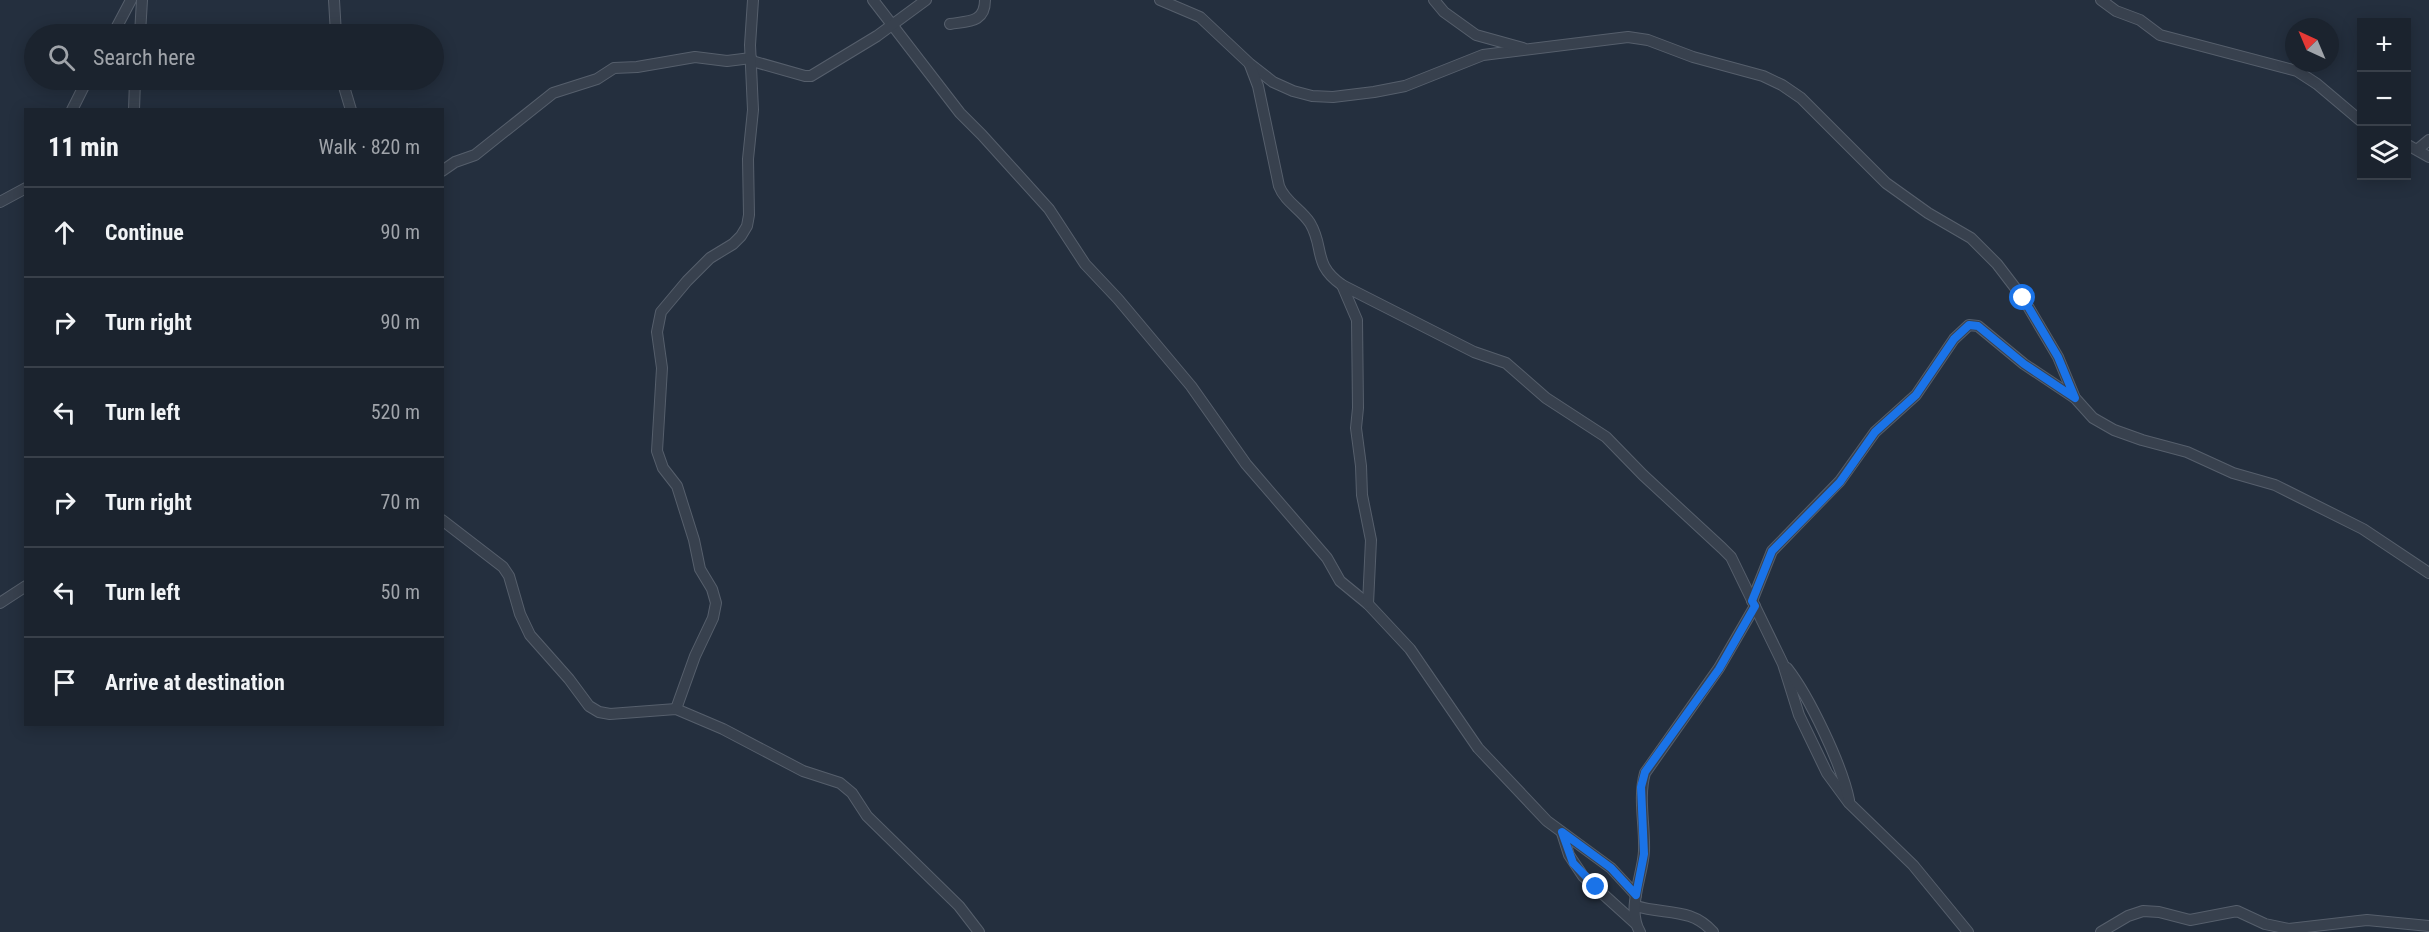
<!DOCTYPE html>
<meta charset="utf-8">
<style>
:root{--surface:#1b232e;--page:#282f3a;--text:#f1f3f6;--muted:#a0a4aa;--line:#39404a}
body{margin:0;font-family:"Roboto Condensed",sans-serif;background:var(--page);color:var(--text)}
.controls{position:absolute;right:18px;top:18px;display:grid;overflow:hidden;border-radius:0px;box-shadow:0 3px 15px #0003}
.controls button{width:54px;height:54px;display:grid;place-items:center;padding:0;border:0;border-bottom:2px solid var(--line);background:var(--surface);color:var(--text);font:30px sans-serif}
.compass{position:absolute;left:2285px;top:18px;width:54px;height:54px;border-radius:50%;background:var(--surface);box-shadow:0 3px 15px #0003;rotate:316deg}
.stop{position:absolute;width:18px;height:18px;margin:-14px;border:4px solid #1a73e8;border-radius:50%;background:#fff}
.stop.end{background:#1a73e8;border-color:#fff;box-shadow:0 2px 6px #0008}
.list{margin:0;padding:0;list-style:none}
h2{display:flex;justify-content:space-between;align-items:center;height:78px;margin:0;padding:0 24px;font-size:26px}
h2 small{font-size:20px;font-weight:400;color:var(--muted)}
.list li{display:grid;grid-template-columns:39px 1fr auto;gap:18px;align-items:center;box-sizing:border-box;height:90px;padding:0 24px;border-top:2px solid var(--line)}
.list b{display:block;font-size:22px;white-space:nowrap}
.list em{font-size:20px;font-style:normal;color:var(--muted)}
.icon{flex:none;width:33px;height:33px;fill:none;stroke:currentColor;stroke-width:2;stroke-linecap:round;stroke-linejoin:round}
.map{position:relative;flex:none;width:2429px;height:932px;overflow:hidden}
.search{position:absolute;background:var(--surface);box-shadow:0 3px 15px #0003;left:24px;top:24px;width:420px;height:66px;display:flex;align-items:center;gap:15px;box-sizing:border-box;padding:0 21px;border-radius:33px;color:var(--muted);font-size:22px}
.panel{position:absolute;background:var(--surface);box-shadow:0 3px 15px #0003;left:24px;top:108px;width:420px;height:618px;border-radius:0px}
.map>svg:first-child{display:block}
.lines{fill:none;stroke-linecap:round;stroke-linejoin:round}
.minor-casing{stroke:#565f6c;stroke-width:12}
.minor{stroke:#38414e;stroke-width:10}
.route{stroke:#1a73e8;stroke-width:8}
</style>
<div class="map">
<svg width="2429" height="932" viewBox="0 0 2429 932">
<rect width="100%" height="100%" fill="#242f3e"/>
<g class="lines">
<defs>
<g id="minor">
<polyline points="334,0 336,34"/>
<polyline points="873,0 960,113 982,135 1049,209 1085,264 1118,299 1191,386 1246,464 1327,558 1340,581 1368,604 1410,649 1478,748 1547,821 1611,868 1636,895"/>
<polyline points="1160,0 1200,17 1250,64 1273,82 1293,91 1312,96 1333,97 1374,92 1405,86 1483,55 1628,37 1648,40 1693,57 1763,76 1782,85 1801,98 1886,183 1928,213 1971,238 1997,264 2023,298 2058,357 2075,398 2093,418 2114,430 2142,440 2187,452 2233,473 2275,485 2363,529 2429,573"/>
<polyline points="1434,0 1444,12 1476,35 1523,48"/>
<polyline points="2101,0 2116,11 2140,20 2160,35 2297,71 2317,84 2362,122"/>
<path d="M950,24C968,21 985,23 985,0"/>
<polyline points="113,34 131,0"/>
<polyline points="140,34 142,0"/>
<polyline points="752,61 805,76 811,76 877,36 926,0"/>
<path d="M1250,65L1258,86L1279,186C1285,202 1301,209 1310,223C1325,248 1312,264 1342,285L1474,352L1506,363L1546,398L1606,437L1643,475L1722,548L1731,557L1783,664L1799,715L1827,773L1849,803L1913,865L1968,932"/>
<polyline points="342,80 351,110"/>
<polyline points="72,110 87,80"/>
<polyline points="134,110 135,80"/>
<polyline points="2406,144 2429,157"/>
<polyline points="2418,149 2429,140"/>
<polyline points="442,171 455,162 475,155 553,93 597,79 614,68 637,67 695,57 727,61 751,58"/>
<polyline points="0,202 26,188"/>
<polyline points="1342,285 1357,320 1358,408 1356,428 1361,466 1362,495 1371,540 1368,604"/>
<polyline points="442,520 503,567 509,576 520,614 530,635 569,679 589,706 599,712 610,714 676,709 723,729 803,771 840,783 852,793 867,816 959,906 979,932"/>
<polyline points="1752,601 1772,551 1840,481 1875,432 1916,395 1954,339 1969,325 1978,326 2024,364 2075,398"/>
<polyline points="0,603 26,586"/>
<path d="M1787,668C1809,696 1842,765 1849,800"/>
<polyline points="676,709 695,656 713,618 716,603 712,589 700,569 694,540 677,486 663,468 657,451 662,368 657,332 661,312 687,281 710,258 733,244 741,236 747,226 749,215 748,159 753,110 750,45 753,0"/>
<polyline points="1562,833 1569,855 1583,876 1635,923"/>
<path d="M1636,906C1665,915 1691,907 1713,932"/>
<path d="M1640,932C1626,909 1643,875 1644,851C1645,824 1638,798 1645,773L1719,668L1755,606"/>
<polyline points="2101,932 2128,916 2143,911 2159,912 2190,920 2237,911 2265,924 2289,929 2367,920 2429,926"/>
</g>
</defs>
<use href="#minor" class="minor-casing"/>
<use href="#minor" class="minor"/>
</g>
<g class="lines">
<polyline class="route" points="1596,887 1573,863 1562,832 1611,868 1636,895 1644,854 1641,787 1645,772 1719,669 1755,606 1752,601 1772,551 1840,482 1875,432 1916,395 1954,339 1969,325 1978,326 2024,364 2075,398 2058,357 2023,298"/>
</g>
</svg>
<div class="controls">
<button>+</button>
<button>−</button>
<button><svg class="icon" aria-label="layers" viewBox="0 0 24 24"><path d="M12 4l9 5-9 5-9-5zM3 14l9 5 9-5"/></svg></button>
</div>
<svg class="compass" viewBox="-18 -18 36 36"><path d="M0-13l5 13h-10z" fill="#e53935"/><path d="M0 13l5-13h-10z" fill="#a0a4aa"/></svg>
<div class="stop" style="left:2023px;top:298px"></div>
<div class="stop end" style="left:1596px;top:887px"></div>
<div class="search"><svg class="icon" aria-label="search" viewBox="0 0 24 24"><circle cx="10" cy="10" r="6"/><path d="M15 15l6 6"/></svg>Search here</div>
<section class="panel">
<h2>11 min<small>Walk · 820 m</small></h2>
<ul class="list">
<li><svg class="icon" aria-label="ahead" viewBox="0 0 24 24"><path d="M12 20V5M6 11l6-6 6 6"/></svg><div><b>Continue</b></div><em>90 m</em></li>
<li><svg class="icon" aria-label="right" viewBox="0 0 24 24"><path d="M7 20v-9h11M14 6l5 5-5 5"/></svg><div><b>Turn right</b></div><em>90 m</em></li>
<li><svg class="icon" aria-label="left" viewBox="0 0 24 24"><path d="M17 20v-9H6M10 6l-5 5 5 5"/></svg><div><b>Turn left</b></div><em>520 m</em></li>
<li><svg class="icon" aria-label="right" viewBox="0 0 24 24"><path d="M7 20v-9h11M14 6l5 5-5 5"/></svg><div><b>Turn right</b></div><em>70 m</em></li>
<li><svg class="icon" aria-label="left" viewBox="0 0 24 24"><path d="M17 20v-9H6M10 6l-5 5 5 5"/></svg><div><b>Turn left</b></div><em>50 m</em></li>
<li><svg class="icon" aria-label="arrive" viewBox="0 0 24 24"><path d="M6 21V4h12l-3 4 3 4H6"/></svg><div><b>Arrive at destination</b></div></li>
</ul>
</section>
</div>
